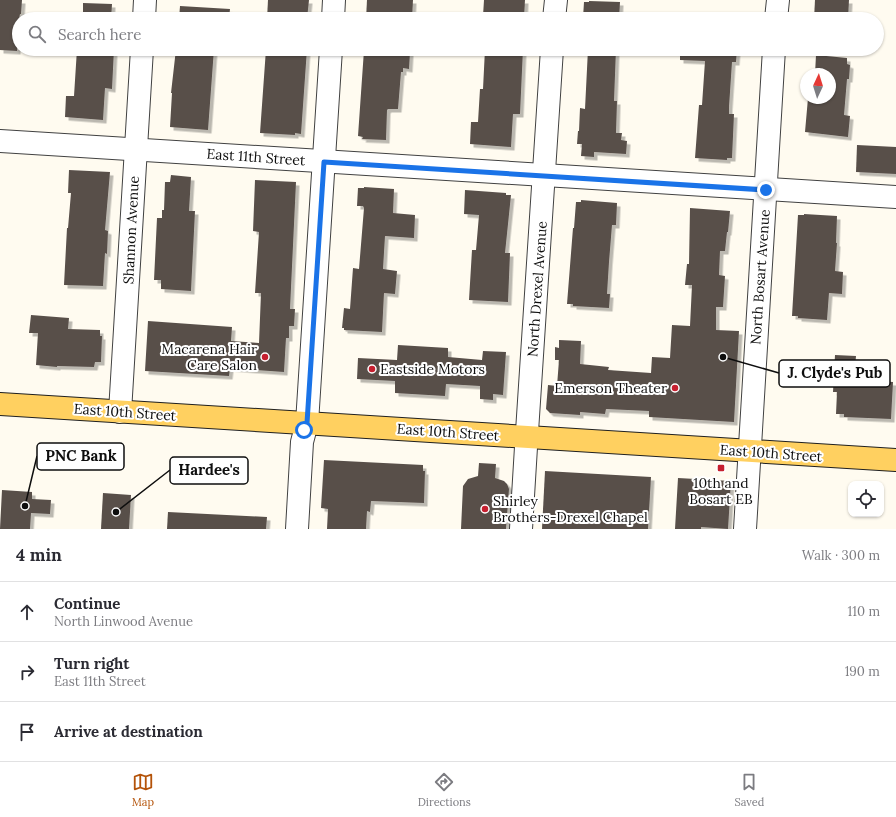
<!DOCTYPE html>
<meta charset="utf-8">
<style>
:root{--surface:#fff;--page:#f2f2f3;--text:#2b2b33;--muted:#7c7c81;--line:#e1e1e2;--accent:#b45309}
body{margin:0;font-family:Lora,serif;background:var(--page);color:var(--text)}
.controls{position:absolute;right:12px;bottom:12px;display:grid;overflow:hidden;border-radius:8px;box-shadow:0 1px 3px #0004}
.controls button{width:36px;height:36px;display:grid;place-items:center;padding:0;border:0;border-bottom:1px solid var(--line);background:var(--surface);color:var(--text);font:20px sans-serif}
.compass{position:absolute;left:800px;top:68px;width:36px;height:36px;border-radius:50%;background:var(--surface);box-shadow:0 1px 3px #0004;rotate:4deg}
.stop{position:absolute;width:12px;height:12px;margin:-9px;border:3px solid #1a73e8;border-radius:50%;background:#fff}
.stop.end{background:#1a73e8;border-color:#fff;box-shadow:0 1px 4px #0008}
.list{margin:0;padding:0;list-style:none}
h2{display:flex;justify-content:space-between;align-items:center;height:52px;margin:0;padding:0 16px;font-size:17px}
h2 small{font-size:13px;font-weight:400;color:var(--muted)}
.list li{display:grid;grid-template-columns:26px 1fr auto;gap:12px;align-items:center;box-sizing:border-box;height:60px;padding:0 16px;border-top:1px solid var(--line)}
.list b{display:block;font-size:15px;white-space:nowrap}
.list p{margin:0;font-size:13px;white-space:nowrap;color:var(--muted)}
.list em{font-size:13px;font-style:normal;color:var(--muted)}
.icon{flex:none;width:22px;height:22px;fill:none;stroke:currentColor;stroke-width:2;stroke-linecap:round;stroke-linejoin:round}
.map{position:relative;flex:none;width:896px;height:529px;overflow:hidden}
.search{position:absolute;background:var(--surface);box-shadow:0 1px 3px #0004;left:12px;right:12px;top:12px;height:44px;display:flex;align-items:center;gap:10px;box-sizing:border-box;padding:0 14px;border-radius:22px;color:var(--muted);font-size:15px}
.sheet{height:232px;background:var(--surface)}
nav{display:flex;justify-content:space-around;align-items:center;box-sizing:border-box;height:56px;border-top:1px solid var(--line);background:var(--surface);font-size:11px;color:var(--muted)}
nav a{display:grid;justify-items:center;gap:2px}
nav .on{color:var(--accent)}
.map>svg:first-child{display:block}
.building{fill:#584f4a;filter:url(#shadow)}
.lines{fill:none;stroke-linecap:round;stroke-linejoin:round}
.minor-casing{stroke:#414141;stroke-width:24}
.major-casing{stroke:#1f1f1f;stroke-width:24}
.minor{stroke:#fff;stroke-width:22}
.major{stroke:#ffd060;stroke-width:22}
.route{stroke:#1a73e8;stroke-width:5}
.poi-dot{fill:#c61f2f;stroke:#fff;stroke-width:1.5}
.labels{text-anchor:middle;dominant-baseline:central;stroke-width:4;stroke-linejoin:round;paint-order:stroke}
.street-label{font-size:14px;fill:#0e0e0e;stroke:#fff}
.poi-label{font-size:14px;fill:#0e0e0e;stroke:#fff;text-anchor:end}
.leader{fill:none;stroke:#0e0e0e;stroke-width:1.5}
.callout-dot{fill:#0e0e0e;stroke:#fff;stroke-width:1.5}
.callout{fill:#fff;stroke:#0e0e0e;stroke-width:1.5}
.callout-label{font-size:15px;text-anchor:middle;font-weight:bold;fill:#0e0e0e}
</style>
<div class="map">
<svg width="896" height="529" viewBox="0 0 896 529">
<defs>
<filter id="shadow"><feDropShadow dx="3.5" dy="3.5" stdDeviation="0" flood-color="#0004"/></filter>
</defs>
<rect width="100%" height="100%" fill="#fffbf0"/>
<g class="building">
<polygon points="0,0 22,0 21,14 20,14 19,19 17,51 0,50"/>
<polygon points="268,0 309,0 307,19 267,19"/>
<polygon points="367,0 413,0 412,19 366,19"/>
<polygon points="484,0 525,0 524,18 483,16"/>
<polygon points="815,0 849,0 848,19 814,19"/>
<polygon points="589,1 620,2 619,19 583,18 584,2 589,2"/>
<polygon points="83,3 112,4 111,19 83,19"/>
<polygon points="180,6 230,9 229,19 179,19"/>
<polygon points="77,49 114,49 112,89 105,88 103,120 65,117 66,96 74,96"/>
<polygon points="176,49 214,49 208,130 170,127 172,93 171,93"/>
<polygon points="266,49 307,49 301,134 295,133 295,135 260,133"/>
<polygon points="372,49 410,52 409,69 403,68 403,72 401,72 398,109 388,109 387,110 386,140 362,139 363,137 358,136 364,50 372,50"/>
<polygon points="485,49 523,49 520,114 513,114 511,147 470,144 471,122 478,122 480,89 483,89"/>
<polygon points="588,49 616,49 614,101 617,101 616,133 622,133 621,140 627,141 626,154 594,152 594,157 581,156 582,144 577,144 578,131 579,131 580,108 585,109"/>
<polygon points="680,49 737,49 736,62 732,62 729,107 729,114 734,114 732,158 727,158 727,160 695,158 699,105 702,105 705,61 680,60"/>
<polygon points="816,55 847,58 847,64 850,65 849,79 847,79 844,115 850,116 848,137 805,132 808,98 830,98 830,74 815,74"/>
<polygon points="857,145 896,147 896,174 856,172"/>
<polygon points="69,170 110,172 105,230 108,231 107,254 105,253 103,286 64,285 67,228 68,228 71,193 68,193"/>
<polygon points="171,175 191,177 189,211 195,211 191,291 161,289 161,280 154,280 157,218 162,218 162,210 164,210 165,182 170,182"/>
<polygon points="255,180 296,182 290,309 295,309 294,326 289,326 289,338 286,338 284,372 230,368 229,376 145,371 148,321 232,327 231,341 259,343 261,293 255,293 259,232 253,231"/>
<polygon points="364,187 394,189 393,213 415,215 414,238 385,236 383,269 397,271 395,294 384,293 382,332 344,330 344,328 342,328 344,308 350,309 353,268 359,269 364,208 363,206 357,206 358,188 364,188"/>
<polygon points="465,190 506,193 506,195 511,195 505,253 510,253 508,302 469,300 472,250 476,250 479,215 464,214"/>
<polygon points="581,200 617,203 616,225 612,225 609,262 607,294 610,294 609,308 573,306 573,304 567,304 573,228 574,228 576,202 581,202"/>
<polygon points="690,208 730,211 728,232 727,232 725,251 720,251 719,275 725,276 723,307 716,307 716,330 739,331 734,422 649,417 649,411 606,409 605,414 580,412 580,415 550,413 546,409 548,385 557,386 559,360 555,360 555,347 559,348 559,340 581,341 580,364 609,367 608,370 651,373 652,357 670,358 672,325 690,326 692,285 685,285 687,264 689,264"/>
<polygon points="804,214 837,216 836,243 837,243 835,271 843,272 842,294 829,293 827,320 798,318 798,316 792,316 798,215 804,215"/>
<polygon points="31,315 69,318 68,329 100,330 100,336 102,336 101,362 95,362 94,367 57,366 57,367 36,365 38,333 29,333"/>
<polygon points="398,345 448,348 448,357 482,360 483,351 506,352 503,395 493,394 493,400 480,399 480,386 446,384 445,396 395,393 395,381 357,379 358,358 397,360"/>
<polygon points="835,355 856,356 854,379 860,379 860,380 893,382 891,419 844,417 844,414 836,414 837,392 833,392"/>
<polygon points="324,460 423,465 423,471 425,471 424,503 371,501 370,512 367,511 366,529 327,529 328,509 321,508"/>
<polygon points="479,463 496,464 495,478 504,481 507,484 509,489 506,529 461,529 463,486 468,479 478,476"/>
<polygon points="545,471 651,477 648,529 542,529"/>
<polygon points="678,478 731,481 728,529 701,527 701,529 675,529"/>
<polygon points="2,490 32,492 32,499 51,500 50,514 31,513 30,529 0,529"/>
<polygon points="103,493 131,495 129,529 101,529"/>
<polygon points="168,512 267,517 266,529 167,529"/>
</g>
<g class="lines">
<defs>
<g id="minor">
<polyline points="144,19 145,0"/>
<polyline points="333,19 334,0"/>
<polyline points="554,19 556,0"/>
<polyline points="776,19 778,0"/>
<polyline points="0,141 896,197"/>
<polyline points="120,412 142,49"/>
<polyline points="297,529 302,442 307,423 331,49"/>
<polyline points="521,529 526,447 552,49"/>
<polyline points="745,529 774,49"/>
</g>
<polyline id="major" points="0,404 896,460"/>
</defs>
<use href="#minor" class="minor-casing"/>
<use href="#major" class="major-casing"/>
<use href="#minor" class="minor"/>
<use href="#major" class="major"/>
</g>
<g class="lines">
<polyline class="route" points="304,430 307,423 324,162 766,190"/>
</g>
<g class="poi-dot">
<circle cx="265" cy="357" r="4"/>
<circle cx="372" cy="369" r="4"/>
<circle cx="675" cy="388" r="4"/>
<rect x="717" y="464" width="8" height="8" rx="2"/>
<circle cx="485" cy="509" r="4"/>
</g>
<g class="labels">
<g class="street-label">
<text transform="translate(256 157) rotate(4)">East 11th Street</text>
<text transform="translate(131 230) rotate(-87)">Shannon Avenue</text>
<text transform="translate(760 277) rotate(-86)">North Bosart Avenue</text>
<text transform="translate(537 289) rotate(-86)">North Drexel Avenue</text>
<text transform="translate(125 412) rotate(4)">East 10th Street</text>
<text transform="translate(448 432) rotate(4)">East 10th Street</text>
<text transform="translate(771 453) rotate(4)">East 10th Street</text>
</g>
<g class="poi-label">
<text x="257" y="349">Macarena Hair<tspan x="257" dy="16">Care Salon</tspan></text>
<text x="380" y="369" text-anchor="start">Eastside Motors</text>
<text x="667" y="388">Emerson Theater</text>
<text x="721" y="483" text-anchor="middle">10th and<tspan x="721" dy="16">Bosart EB</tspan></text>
<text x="493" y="501" text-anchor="start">Shirley<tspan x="493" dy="16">Brothers-Drexel Chapel</tspan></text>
</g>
</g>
<path class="leader" d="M723 357L779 373M25 506L37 456M116 512L170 470"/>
<g class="callout-dot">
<circle cx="723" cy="357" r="4"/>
<circle cx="25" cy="506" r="4"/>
<circle cx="116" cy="512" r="4"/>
</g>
<g class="callout">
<rect x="779" y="360" width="111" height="27" rx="4"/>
<rect x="37" y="443" width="87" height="27" rx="4"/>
<rect x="170" y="457" width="78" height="27" rx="4"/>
</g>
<g class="callout-label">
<text x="835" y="378">J. Clyde's Pub</text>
<text x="81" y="461">PNC Bank</text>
<text x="209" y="475">Hardee's</text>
</g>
</svg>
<div class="controls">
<button><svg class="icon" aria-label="locate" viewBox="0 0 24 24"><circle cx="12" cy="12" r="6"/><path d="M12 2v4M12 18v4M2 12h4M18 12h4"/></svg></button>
</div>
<svg class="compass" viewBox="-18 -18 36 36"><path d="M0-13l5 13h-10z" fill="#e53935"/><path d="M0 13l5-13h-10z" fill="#7c7c81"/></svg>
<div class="stop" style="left:304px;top:430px"></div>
<div class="stop end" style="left:766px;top:190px"></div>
<div class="search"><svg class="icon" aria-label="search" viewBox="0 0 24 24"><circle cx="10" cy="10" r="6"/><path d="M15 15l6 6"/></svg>Search here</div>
</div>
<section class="sheet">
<h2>4 min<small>Walk · 300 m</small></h2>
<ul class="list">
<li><svg class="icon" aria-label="ahead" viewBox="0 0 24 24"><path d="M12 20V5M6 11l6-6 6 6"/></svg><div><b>Continue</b><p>North Linwood Avenue</p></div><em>110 m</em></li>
<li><svg class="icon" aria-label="right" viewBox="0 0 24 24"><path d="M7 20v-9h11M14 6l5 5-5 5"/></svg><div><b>Turn right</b><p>East 11th Street</p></div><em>190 m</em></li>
<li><svg class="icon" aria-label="arrive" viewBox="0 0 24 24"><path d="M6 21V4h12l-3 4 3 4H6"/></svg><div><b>Arrive at destination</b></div></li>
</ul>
</section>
<nav>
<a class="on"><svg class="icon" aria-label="map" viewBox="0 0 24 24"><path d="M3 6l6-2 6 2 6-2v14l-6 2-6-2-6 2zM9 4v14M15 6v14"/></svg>Map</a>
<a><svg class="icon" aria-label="directions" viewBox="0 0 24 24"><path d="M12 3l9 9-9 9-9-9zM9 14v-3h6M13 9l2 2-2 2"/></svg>Directions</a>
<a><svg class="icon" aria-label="saved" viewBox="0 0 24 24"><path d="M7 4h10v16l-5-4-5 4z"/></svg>Saved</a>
</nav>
